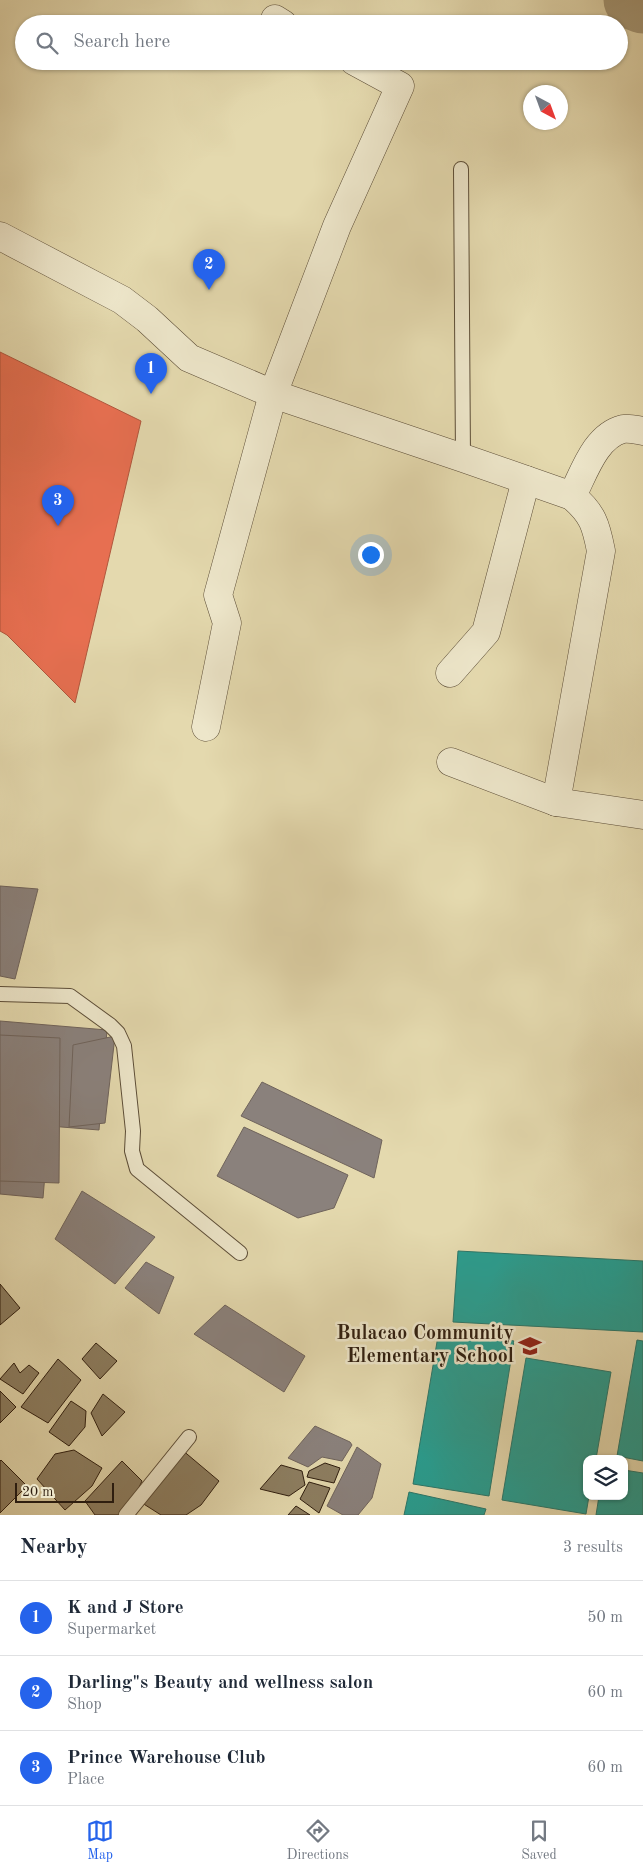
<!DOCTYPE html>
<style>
:root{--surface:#fff;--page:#f6f6f7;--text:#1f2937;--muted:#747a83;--line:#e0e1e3;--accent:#2563eb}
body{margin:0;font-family:"Old Standard TT",serif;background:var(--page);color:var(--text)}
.controls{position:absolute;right:15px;bottom:15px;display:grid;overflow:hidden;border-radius:10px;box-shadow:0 1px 4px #0004}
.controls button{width:45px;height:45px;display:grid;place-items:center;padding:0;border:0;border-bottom:1px solid var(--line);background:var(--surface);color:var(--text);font:25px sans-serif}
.compass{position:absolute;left:523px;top:85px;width:45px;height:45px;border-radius:50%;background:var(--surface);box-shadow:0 1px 4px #0004;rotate:139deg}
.scale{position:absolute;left:15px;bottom:12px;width:99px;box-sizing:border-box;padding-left:5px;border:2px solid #2f1e0f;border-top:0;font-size:14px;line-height:18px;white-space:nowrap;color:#2f1e0f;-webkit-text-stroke:4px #ede6ca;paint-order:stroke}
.you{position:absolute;left:370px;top:554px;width:18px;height:18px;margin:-12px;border:4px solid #fff;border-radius:50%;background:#1a73e8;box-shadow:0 0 0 8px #1a73e833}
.badge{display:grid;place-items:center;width:32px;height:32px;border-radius:50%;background:var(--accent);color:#fff;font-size:16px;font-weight:700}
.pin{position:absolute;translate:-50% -41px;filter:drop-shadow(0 1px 2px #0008)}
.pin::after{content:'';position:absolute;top:26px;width:18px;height:15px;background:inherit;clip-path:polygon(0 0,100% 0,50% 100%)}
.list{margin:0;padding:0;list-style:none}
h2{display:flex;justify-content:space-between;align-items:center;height:65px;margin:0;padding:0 20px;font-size:21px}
h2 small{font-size:16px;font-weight:400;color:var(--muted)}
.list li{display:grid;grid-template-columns:32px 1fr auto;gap:15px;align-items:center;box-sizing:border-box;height:75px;padding:0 20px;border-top:1px solid var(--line)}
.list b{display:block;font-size:19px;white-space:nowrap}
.list p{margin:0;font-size:16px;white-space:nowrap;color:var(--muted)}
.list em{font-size:16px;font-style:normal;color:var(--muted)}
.icon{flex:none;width:28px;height:28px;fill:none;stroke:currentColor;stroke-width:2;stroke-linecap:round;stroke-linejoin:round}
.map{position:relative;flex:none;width:643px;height:1515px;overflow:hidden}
.search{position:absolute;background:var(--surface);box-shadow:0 1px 4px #0004;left:15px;right:15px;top:15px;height:55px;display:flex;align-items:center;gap:12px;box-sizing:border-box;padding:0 18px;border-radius:28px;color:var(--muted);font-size:19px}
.sheet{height:290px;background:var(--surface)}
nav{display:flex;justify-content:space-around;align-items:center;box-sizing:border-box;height:70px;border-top:1px solid var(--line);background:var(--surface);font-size:14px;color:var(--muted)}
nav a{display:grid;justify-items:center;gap:2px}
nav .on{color:var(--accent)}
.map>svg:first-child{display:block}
.shops{fill:#e76f51;stroke:#b0573d}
.schools{fill:#2a9d8f;stroke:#2c7769}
.industry{fill:#8a817c;stroke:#6f635b}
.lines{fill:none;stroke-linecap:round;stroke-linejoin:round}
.river{stroke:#a69978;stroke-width:59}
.building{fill:#8d7f62;stroke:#2f1e0f}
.lane-casing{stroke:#5c4d37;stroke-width:16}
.street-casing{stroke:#5c4d37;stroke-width:29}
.lane{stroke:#ede6ca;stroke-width:14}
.street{stroke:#ede6ca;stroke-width:28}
.labels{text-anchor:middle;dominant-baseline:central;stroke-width:5;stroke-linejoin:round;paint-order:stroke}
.poi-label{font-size:20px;font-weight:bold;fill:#2f1e0f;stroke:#ede6ca;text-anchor:end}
</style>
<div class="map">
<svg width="643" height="1515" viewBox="0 0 643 1515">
<rect width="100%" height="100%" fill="#e4d9ae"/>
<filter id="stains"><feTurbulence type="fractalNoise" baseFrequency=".004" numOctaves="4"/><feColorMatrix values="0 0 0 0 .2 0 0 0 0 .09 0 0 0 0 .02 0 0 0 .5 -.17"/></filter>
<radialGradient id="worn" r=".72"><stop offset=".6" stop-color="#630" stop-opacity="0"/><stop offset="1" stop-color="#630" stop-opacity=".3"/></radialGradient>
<polygon class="shops" points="0,352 141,421 75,703 7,635 0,631"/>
<g class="schools">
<polygon points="458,1251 643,1261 643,1332 453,1322"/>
<polygon points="439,1330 514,1341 489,1496 413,1484"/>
<polygon points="637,1340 643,1341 643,1461 617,1456"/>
<polygon points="526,1358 611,1372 596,1459 587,1459 587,1496 589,1496 586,1514 502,1500"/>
<polygon points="624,1470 643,1473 643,1515 596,1515 599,1496 624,1496"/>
<polygon points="409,1492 486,1509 484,1515 404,1515"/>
</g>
<g class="industry">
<polygon points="0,886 38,889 15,979 0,976"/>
<polygon points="0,1021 107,1030 99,1130 49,1126 43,1198 0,1194"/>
<polygon points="0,1035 60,1038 59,1183 0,1181"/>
<polygon points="115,1036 105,1123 69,1127 73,1045"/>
<polygon points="262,1082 382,1140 374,1178 241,1116"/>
<polygon points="244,1127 348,1175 334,1208 298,1218 217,1176"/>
<polygon points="82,1191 155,1237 115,1284 55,1239"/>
<polygon points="146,1262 174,1277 159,1314 125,1288"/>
<polygon points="225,1305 305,1356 284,1392 194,1334"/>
<polygon points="315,1426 350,1442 352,1445 342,1461 322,1457 308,1467 288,1458"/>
<polygon points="357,1447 381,1464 372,1498 358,1515 343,1515 327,1506"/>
</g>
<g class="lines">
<polyline class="river" points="633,0 643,4"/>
</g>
<g class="building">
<polygon points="0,1284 20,1308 0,1325"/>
<polygon points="96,1343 117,1361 100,1379 82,1359"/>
<polygon points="58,1359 81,1380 48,1423 21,1407"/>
<polygon points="14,1363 20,1373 29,1365 39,1373 23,1394 0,1379"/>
<polygon points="0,1391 16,1407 0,1423"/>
<polygon points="103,1394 125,1412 102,1436 91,1413"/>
<polygon points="71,1401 86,1411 85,1427 69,1446 49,1432"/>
<polygon points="181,1449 219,1481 201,1505 186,1515 161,1515 139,1501"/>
<polygon points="74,1450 102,1468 92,1486 65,1510 37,1479 55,1454"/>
<polygon points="1,1460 27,1486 0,1513 0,1461"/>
<polygon points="122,1461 142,1481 128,1511 121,1515 95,1515 85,1501"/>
<polygon points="325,1463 340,1468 334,1483 307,1477 309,1471"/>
<polygon points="281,1465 302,1471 305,1485 289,1496 260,1489"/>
<polygon points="309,1482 330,1488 319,1513 300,1499"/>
<polygon points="296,1506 310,1515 288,1515"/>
</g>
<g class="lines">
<defs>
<g id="lane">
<polyline points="461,169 463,458"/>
<polyline points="0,994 70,996 110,1025 118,1033 124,1046 133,1131 132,1151 137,1169 240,1253"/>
<polyline points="126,1515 189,1437"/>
</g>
<g id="street">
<polyline points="275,19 283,24"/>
<path d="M0,236L122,300L147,319L189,358L273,394L463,458L572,496C593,514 596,525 601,551L556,802"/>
<path d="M572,496C584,473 595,436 623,429C629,428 637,430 643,431"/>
<polyline points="450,673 486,632 526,480"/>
<polyline points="206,727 227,623 218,595 273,394 337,226 400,86 354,61"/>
<polyline points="451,762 556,802 643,815"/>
</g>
</defs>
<use href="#lane" class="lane-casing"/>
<use href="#street" class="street-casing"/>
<use href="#lane" class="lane"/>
<use href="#street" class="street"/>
</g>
<defs>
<symbol id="school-bare" viewBox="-9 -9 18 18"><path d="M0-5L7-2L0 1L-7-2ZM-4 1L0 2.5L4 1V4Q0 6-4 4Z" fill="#8f2418" stroke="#ede6ca" stroke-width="2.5" paint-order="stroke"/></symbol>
</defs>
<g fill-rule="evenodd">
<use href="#school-bare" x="514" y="1330" width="32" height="32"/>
</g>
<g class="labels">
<g class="poi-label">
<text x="514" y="1334">Bulacao Community<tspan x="514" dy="23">Elementary School</tspan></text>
</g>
</g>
<rect width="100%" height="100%" filter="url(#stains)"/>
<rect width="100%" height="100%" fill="url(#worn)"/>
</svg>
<div class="controls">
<button><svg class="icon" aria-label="layers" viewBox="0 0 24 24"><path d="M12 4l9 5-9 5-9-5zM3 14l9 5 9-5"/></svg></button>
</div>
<svg class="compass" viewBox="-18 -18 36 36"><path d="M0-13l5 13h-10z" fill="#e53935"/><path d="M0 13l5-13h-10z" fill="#747a83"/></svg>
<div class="scale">20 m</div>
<div class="you"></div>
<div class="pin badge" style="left:151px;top:394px">1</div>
<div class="pin badge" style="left:209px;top:290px">2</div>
<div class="pin badge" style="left:58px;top:526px">3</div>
<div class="search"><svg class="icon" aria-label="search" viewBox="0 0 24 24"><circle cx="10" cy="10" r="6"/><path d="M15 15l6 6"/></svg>Search here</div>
</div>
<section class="sheet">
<h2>Nearby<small>3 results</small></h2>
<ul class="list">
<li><span class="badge">1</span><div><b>K and J Store</b><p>Supermarket</p></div><em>50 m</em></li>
<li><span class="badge">2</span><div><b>Darling&quot;s Beauty and wellness salon</b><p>Shop</p></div><em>60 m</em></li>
<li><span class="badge">3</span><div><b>Prince Warehouse Club</b><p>Place</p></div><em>60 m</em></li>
</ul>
</section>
<nav>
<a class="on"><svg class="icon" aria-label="map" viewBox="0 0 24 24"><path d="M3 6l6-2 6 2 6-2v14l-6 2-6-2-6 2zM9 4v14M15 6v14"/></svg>Map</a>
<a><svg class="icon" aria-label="directions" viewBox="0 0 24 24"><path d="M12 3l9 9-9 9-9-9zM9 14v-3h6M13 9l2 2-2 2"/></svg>Directions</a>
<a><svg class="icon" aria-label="saved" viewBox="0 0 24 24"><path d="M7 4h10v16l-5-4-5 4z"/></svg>Saved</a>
</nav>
